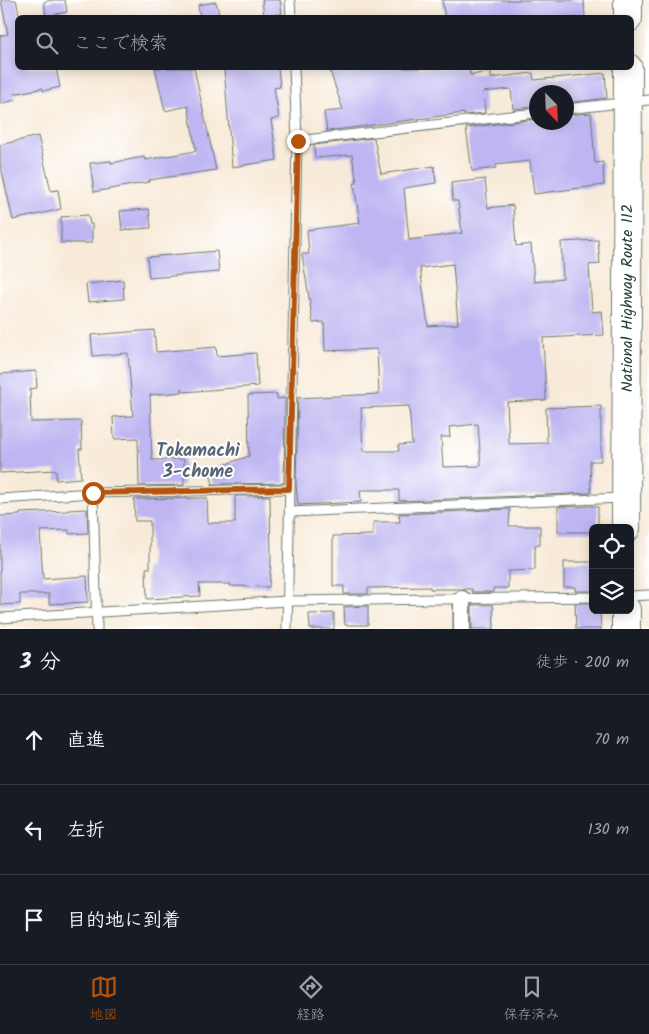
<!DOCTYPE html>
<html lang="ja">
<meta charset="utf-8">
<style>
:root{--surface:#171b24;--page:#242831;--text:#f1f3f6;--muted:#9ea1a6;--line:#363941;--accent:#b45309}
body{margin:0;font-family:Kalam,"Klee One",sans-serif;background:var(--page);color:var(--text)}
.controls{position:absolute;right:15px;bottom:15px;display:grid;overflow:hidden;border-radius:8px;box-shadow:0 2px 12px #0003}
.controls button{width:45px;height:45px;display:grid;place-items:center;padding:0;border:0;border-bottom:1px solid var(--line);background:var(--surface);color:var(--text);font:25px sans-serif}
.compass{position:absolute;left:529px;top:85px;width:45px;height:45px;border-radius:50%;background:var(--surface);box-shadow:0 2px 12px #0003;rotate:157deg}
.stop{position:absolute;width:15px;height:15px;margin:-11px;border:4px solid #b45309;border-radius:50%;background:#fff}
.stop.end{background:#b45309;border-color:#fff;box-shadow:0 1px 5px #0008}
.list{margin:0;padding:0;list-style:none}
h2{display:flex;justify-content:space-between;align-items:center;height:65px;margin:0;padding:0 20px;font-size:21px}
h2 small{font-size:16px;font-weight:400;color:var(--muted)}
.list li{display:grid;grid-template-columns:32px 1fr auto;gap:15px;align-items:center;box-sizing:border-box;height:90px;padding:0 20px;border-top:1px solid var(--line)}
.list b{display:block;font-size:19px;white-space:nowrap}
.list em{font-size:16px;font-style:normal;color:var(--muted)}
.icon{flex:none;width:28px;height:28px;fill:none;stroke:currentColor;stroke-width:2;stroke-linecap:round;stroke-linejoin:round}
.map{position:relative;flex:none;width:649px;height:629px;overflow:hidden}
.search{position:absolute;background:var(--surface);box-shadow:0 2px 12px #0003;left:15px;right:15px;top:15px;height:55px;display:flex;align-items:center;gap:12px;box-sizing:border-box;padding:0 18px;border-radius:8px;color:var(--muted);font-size:19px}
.sheet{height:335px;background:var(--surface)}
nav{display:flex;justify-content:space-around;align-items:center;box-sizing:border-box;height:70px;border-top:1px solid var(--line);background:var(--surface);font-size:14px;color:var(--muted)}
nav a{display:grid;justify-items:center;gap:2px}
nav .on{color:var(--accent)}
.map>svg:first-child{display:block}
.building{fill:#beb5f2;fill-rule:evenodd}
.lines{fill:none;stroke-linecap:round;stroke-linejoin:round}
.lane-casing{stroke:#6b7a6d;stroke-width:11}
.street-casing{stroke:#6b7a6d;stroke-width:19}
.highway-casing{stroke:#6b7a6d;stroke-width:30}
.lane{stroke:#fff;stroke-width:9}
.street{stroke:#fff;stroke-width:16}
.highway{stroke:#fff;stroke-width:28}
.route{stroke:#b45309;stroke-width:6}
.labels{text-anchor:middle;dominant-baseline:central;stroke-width:4;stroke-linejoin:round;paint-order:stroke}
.street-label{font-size:16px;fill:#1f3d34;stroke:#fff}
.neighbourhood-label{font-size:18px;font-weight:bold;fill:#576776;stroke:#fff}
</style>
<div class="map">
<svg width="649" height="629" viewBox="0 0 649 629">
<rect width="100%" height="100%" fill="#fff"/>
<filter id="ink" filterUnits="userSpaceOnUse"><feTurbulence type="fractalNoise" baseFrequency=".02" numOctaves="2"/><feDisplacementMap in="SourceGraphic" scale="10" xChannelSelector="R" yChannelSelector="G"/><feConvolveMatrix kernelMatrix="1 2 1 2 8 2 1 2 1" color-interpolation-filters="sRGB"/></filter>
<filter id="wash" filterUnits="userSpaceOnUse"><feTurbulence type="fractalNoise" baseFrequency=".0096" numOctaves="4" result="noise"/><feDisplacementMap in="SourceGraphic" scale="20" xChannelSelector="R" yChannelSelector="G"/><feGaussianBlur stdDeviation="1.12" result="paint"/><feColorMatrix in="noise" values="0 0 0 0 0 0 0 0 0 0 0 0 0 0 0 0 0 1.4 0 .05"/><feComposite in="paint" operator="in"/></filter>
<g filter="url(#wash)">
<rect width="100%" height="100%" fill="#f8ead8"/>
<g id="blocks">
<g class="building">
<polygon points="1,0 16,0 20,18 18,18 18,68 56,68 60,87 43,91 43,88 14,94 15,100 0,104 0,36 8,34"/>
<polygon points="53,0 65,0 67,12 46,16 44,2"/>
<polygon points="262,0 280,0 282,14 264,16"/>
<polygon points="442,0 584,0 585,18 445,18"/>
<polygon points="216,2 220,18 200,18 198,5"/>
<polygon points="155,68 194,68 216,170 149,180 149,182 94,192 90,163 111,161 111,163 144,157 145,160 196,151 188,106 165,111"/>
<polygon points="224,68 278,68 280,87 274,88 279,118 271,120 277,160 232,167"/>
<polygon points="329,68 469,68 470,75 491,72 491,78 533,73 534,80 605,73 607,98 566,103 566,92 536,92 536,107 513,109 511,89 483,92 485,113 464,115 464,113 327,131 324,112 343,110"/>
<polygon points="591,113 595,163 603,162 604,185 534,194 530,161 496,165 496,168 472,171 466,128 536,119 536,122 566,122 566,115"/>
<polygon points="38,136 51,191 58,190 61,209 13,220 0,163 0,145"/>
<path d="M374,138L381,174L434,166L436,183L404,188L409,240L462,233L458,201H453L451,183L485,179L488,208L513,205L516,246L531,244L534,282L563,279L561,242L598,240L600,264L589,265L592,312L602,311L604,335L543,338L546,400L507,402L509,444L547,443L546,408L601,406V461H590L591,493L399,501V490H360L361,502L298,505L296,484L298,398L379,394L377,349L325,351L324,322L313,323L302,254H309L307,230L360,223L354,183H357L352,155L315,158L314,145ZM453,264L458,324L428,326L420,268ZM409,406L412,444L398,445L399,451H363L361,408ZM478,424L481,466L443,467L441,437H450L449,427Z"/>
<polygon points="149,209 151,228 122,230 120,211"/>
<polygon points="88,215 90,224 92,224 92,243 61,243 61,217"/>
<polygon points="217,251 219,272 149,278 147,257"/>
<polygon points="123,280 124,299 88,302 86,284"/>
<polygon points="154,330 156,352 216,347 217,356 256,353 258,386 184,392 182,388 182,392 150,395 152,460 184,459 184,485 139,486 138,438 114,439 113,417 133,416 128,353 93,356 91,335"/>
<polygon points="36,371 37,388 30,389 31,422 81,421 82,449 79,449 81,478 56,480 56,470 0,473 0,374"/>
<polygon points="277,394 277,399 285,398 284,483 213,484 209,470 249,456 248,395"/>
<polygon points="235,496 270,496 271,562 269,587 230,586 231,584 199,584 200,596 147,599 146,568 150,568 150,521 135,521 134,499 207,498 208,523 235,523"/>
<polygon points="592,506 598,507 598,528 593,528 593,532 558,532 558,507"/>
<polygon points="87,509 88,533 69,534 69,530 40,531 43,579 87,576 88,602 49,604 49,594 20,594 20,604 0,605 0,516 20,515 20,513 68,511 68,510"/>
<polygon points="510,509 509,526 540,526 540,545 535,545 535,570 508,571 508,588 493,588 493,592 472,592 472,589 430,589 430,587 368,588 368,594 344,594 344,586 333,586 333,536 373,535 373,522 400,522 399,514"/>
<polygon points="564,562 593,562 593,591 575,591 575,587 564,587"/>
<polygon points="575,603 593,603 593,610 600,610 601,629 576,629"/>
<polygon points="472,605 493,605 494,629 472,629"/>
<polygon points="368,606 368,625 345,625 344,607"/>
<polygon points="334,613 334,629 310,629 309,614"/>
</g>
</g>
</g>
<g filter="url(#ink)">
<use href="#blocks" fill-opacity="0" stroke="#6b7a6d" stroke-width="1"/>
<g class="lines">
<defs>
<g id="lane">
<polyline points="290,0 291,18"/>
<polyline points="566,109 649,100"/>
<polyline points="297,141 536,113"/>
<polyline points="93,493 97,629"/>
<polyline points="0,499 93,493 289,489"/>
<polyline points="290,512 623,498"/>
<polyline points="630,596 649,595"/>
<polyline points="0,618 288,601 593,597"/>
<polyline points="287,629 297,141 294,68"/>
</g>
<polyline id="street" points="462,629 462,599"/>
<g id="highway">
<polyline points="628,18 628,0"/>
<polyline points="626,528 628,68"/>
<polyline points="626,629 626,610"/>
</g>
</defs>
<use href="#lane" class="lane-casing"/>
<use href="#street" class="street-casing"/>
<use href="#highway" class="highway-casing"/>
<use href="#lane" class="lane"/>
<use href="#street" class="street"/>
<use href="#highway" class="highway"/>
</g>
</g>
<g class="lines" filter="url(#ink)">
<polyline class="route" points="93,493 289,489 298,141"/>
</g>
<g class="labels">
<g class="street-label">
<text transform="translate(627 298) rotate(-90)">National Highway Route 112</text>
</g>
<g class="neighbourhood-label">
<text x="198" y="451">Tokamachi<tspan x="198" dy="21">3-chome</tspan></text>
</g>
</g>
</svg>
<div class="controls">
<button><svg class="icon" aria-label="locate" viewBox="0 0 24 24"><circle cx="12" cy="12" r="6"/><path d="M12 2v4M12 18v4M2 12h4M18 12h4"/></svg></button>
<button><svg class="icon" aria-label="layers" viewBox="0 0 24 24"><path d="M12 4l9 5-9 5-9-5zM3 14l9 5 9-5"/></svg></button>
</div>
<svg class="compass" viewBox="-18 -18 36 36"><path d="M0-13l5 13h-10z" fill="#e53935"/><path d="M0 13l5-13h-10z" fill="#9ea1a6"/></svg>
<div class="stop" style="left:93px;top:493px"></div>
<div class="stop end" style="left:298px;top:141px"></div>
<div class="search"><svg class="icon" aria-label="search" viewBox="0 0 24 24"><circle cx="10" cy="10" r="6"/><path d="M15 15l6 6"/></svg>ここで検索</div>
</div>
<section class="sheet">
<h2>3 分<small>徒歩 · 200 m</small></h2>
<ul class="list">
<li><svg class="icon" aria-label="ahead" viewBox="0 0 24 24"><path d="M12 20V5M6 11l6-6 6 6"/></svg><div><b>直進</b></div><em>70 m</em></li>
<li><svg class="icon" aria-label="left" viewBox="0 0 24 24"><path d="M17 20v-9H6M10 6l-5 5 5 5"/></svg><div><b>左折</b></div><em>130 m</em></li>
<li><svg class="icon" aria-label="arrive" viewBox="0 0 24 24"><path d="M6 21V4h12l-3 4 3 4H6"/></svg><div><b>目的地に到着</b></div></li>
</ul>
</section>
<nav>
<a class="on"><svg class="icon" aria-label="map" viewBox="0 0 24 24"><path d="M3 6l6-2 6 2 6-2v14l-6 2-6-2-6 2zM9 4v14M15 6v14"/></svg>地図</a>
<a><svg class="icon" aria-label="directions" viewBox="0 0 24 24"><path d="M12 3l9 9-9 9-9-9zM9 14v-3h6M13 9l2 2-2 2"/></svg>経路</a>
<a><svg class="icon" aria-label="saved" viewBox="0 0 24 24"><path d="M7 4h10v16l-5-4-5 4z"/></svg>保存済み</a>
</nav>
